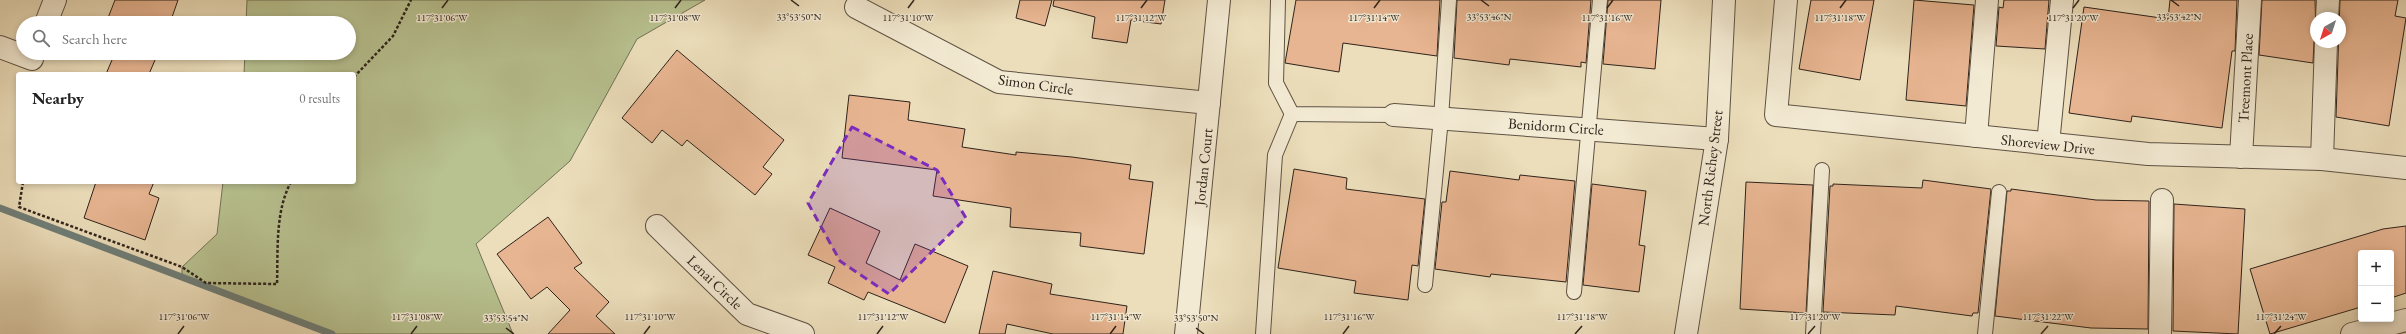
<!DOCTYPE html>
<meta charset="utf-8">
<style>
:root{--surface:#fff;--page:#f6f6f6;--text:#222;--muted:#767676;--line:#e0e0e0}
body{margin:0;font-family:"EB Garamond",serif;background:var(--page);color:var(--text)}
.controls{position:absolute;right:12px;bottom:12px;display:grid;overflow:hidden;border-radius:4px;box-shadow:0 2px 6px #0003}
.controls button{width:36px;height:36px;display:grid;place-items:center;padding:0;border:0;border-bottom:1px solid var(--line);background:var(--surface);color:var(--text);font:20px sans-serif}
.compass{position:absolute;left:2310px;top:12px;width:36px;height:36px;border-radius:50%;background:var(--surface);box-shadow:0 2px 6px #0003;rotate:219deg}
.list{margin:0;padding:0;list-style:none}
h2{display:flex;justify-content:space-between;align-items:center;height:52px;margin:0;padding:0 16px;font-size:17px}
h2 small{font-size:13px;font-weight:400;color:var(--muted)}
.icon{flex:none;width:22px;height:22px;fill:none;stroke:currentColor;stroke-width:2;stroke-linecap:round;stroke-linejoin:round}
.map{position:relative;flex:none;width:2406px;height:334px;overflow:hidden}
.search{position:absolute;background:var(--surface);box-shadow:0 2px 6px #0003;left:16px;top:16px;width:340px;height:44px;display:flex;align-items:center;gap:10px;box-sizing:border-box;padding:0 14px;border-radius:22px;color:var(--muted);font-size:15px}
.panel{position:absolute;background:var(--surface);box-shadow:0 2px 6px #0003;left:16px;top:72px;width:340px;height:112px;border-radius:4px}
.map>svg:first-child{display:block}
.green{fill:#b8c190;stroke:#737256}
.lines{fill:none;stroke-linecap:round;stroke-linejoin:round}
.stream{stroke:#6f7e78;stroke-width:7}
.building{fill:#e7b591;stroke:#2e231b}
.service-casing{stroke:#5e5243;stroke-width:16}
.minor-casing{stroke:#5e5243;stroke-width:24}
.path{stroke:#2e231b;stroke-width:2.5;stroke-dasharray:3 2;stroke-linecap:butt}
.service{stroke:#f3ead3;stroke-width:14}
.minor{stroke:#f3ead3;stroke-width:22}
.marked{fill:#7b2cbf;fill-opacity:0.2;stroke:#7b2cbf;stroke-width:3;stroke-dasharray:8 5;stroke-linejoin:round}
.ticks{fill:none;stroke:#2e231b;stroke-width:1.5}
.labels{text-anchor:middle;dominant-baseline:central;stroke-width:3;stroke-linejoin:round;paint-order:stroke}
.street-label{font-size:15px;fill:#2e231b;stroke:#f3ead3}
.ticks-label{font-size:10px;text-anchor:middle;fill:#2e231b;stroke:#f3ead3;stroke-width:3;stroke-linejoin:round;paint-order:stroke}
</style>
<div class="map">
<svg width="2406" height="334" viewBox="0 0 2406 334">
<rect width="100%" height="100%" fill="#ecdebb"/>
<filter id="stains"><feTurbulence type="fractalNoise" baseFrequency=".005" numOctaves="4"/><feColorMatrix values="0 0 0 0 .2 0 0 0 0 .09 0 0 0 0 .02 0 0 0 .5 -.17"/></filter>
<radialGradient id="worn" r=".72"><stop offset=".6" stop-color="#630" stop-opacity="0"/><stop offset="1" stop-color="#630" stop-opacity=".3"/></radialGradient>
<polygon class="green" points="247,0 705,0 637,39 570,161 476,244 513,334 334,334 182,277 182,267 217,234 223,182 354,182 354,74 244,74 245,53 349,53 349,23 246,23"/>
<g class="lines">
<polyline class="stream" points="0,208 332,334"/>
</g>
<g class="building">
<polygon points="115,0 178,0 170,23 106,23"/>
<polygon points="1020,0 1052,0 1045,26 1016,18"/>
<polygon points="1054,0 1165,0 1161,24 1131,20 1127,43 1092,38 1095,17 1053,6"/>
<polygon points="1296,0 1440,0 1437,56 1343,43 1339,72 1285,63"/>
<polygon points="1457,0 1591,0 1586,63 1581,62 1581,67 1510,59 1509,65 1454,58"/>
<polygon points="1608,0 1661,0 1655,69 1603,64"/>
<polygon points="1811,0 1874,0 1860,80 1799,69"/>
<polygon points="1914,0 1974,5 1966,106 1906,100"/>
<polygon points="2004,0 2049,0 2045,49 1996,46 1999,7 2003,8"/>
<polygon points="2170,0 2237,0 2235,51 2232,51 2222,128 2132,116 2131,122 2069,113 2084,7 2168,19"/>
<polygon points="2262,0 2315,0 2316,35 2314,42 2313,63 2259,55"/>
<polygon points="2340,0 2398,0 2395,16 2406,18 2389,126 2336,117"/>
<polygon points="677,50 784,140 763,167 772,174 755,195 687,140 682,146 662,130 652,143 622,118"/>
<polygon points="115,53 158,53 149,74 106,74"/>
<polygon points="849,95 910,102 908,120 965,129 962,147 1016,155 1016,152 1072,157 1131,165 1129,179 1153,182 1144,254 1080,246 1081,233 1010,227 1011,208 933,196 937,170 842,158"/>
<polygon points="1294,169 1347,178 1346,189 1425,199 1418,266 1412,265 1408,300 1354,293 1356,281 1278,268"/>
<polygon points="1450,171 1519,180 1520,175 1575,181 1566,282 1491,274 1490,277 1435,269 1442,202 1446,202"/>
<polygon points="1923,180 1991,189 1978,313 1973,313 1972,316 1896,306 1895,315 1823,312 1830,186 1833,186 1833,184 1922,188"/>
<polygon points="96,182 154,182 149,194 159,198 145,240 84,218"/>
<polygon points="1746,182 1813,185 1806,313 1740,309"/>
<polygon points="1592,184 1646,191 1639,245 1645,246 1639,292 1583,285"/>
<polygon points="2011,189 2096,200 2149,201 2148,329 2091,328 1995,316 2007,191 2011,191"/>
<polygon points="2174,204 2245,209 2238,334 2173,331"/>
<polygon points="830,208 880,231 866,263 900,280 915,244 968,266 945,323 868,292 864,300 828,283 835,267 808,255"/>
<polygon points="548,217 582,263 574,268 609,302 596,316 615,334 548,334 570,310 547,287 531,299 497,254"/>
<polygon points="2406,226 2406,293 2391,298 2391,253 2361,253 2361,307 2270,334 2250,269 2383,229"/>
<polygon points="993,271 1052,284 1050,294 1127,306 1123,334 1053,334 1007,324 1005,334 979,334"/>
</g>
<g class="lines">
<defs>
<g id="service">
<polyline points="1278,0 1276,83 1292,114 1394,115"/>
<polyline points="1425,285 1441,118 1449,0"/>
<polyline points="1574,292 1600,0"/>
<polyline points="1263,334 1275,155 1292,114"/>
<polyline points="1813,334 1822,170"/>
<polyline points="1985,334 1999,192"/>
</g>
<g id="minor">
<polyline points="1786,0 1776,115 2148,154 2322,159 2406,168"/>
<polyline points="856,7 999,82 1209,103"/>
<polyline points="2327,18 2328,0"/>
<polyline points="46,23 55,0"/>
<polyline points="0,47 32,59"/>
<polyline points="1394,115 1717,139"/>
<polyline points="1976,136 1987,0"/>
<polyline points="2048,144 2062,0"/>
<polyline points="2241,157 2250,0"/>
<polyline points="2322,159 2326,42"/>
<polyline points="657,226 747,314 803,334"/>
<polyline points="1186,334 1219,0"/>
<polyline points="1686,334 1717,139 1724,0"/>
<polyline points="2160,334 2162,200"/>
<polyline points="2352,334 2406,320"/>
</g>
</defs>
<use href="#service" class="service-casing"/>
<use href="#minor" class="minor-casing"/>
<g class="path">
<polyline points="354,77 393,36 411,0"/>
<path d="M23,182L19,207L182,267L206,283L277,284C278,251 275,211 291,182"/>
</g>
<use href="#service" class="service"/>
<use href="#minor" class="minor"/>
</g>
<path class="marked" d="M852,127L937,170L966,218L889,294L840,261L808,203Z"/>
<path class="ticks" d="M791,0L799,6M1481,0L1489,6M2171,0L2179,6M442,8L448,0M675,8L681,0M908,8L914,0M1141,8L1147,0M1374,8L1380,0M1607,8L1613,0M1840,8L1846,0M2073,8L2079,0M506,328L514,334M1196,328L1204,334M178,334L184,326M411,334L417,326M644,334L650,326M877,334L883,326M1110,334L1116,326M1343,334L1349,326M1575,334L1582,326M1808,334L1815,326M2041,334L2048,326M2274,334L2281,326"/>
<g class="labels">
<g class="street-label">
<text transform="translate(2245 78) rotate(-87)">Treemont Place</text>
<text transform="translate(1036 84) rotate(8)">Simon Circle</text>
<text transform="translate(1556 126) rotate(4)">Benidorm Circle</text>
<text transform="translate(2048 144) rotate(6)">Shoreview Drive</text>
<text transform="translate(1203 167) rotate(-84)">Jordan Court</text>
<text transform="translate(1710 168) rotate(-83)">North Richey Street</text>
<text transform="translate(715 282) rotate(44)">Lenai Circle</text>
</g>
</g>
<g class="ticks-label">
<text x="2179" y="20">33°53'42"N</text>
<text x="799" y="20">33°53'50"N</text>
<text x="1489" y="20">33°53'46"N</text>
<text x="442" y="21">117°31'06"W</text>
<text x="675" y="21">117°31'08"W</text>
<text x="908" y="21">117°31'10"W</text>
<text x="1141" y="21">117°31'12"W</text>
<text x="1374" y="21">117°31'14"W</text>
<text x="1607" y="21">117°31'16"W</text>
<text x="1840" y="21">117°31'18"W</text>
<text x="2073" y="21">117°31'20"W</text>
<text x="184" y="320">117°31'06"W</text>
<text x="417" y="320">117°31'08"W</text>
<text x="650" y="320">117°31'10"W</text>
<text x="883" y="320">117°31'12"W</text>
<text x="1116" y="320">117°31'14"W</text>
<text x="1349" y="320">117°31'16"W</text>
<text x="1582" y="320">117°31'18"W</text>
<text x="1815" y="320">117°31'20"W</text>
<text x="2048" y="320">117°31'22"W</text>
<text x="2281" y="320">117°31'24"W</text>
<text x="506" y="321">33°53'54"N</text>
<text x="1196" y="321">33°53'50"N</text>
</g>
<rect width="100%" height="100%" filter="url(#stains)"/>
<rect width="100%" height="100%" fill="url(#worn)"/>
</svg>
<div class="controls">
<button>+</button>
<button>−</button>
</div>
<svg class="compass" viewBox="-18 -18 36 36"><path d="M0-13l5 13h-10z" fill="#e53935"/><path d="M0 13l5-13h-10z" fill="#767676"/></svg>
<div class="search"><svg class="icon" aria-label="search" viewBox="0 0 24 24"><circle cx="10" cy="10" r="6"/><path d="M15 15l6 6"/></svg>Search here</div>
<section class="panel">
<h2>Nearby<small>0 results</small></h2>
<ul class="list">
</ul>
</section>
</div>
